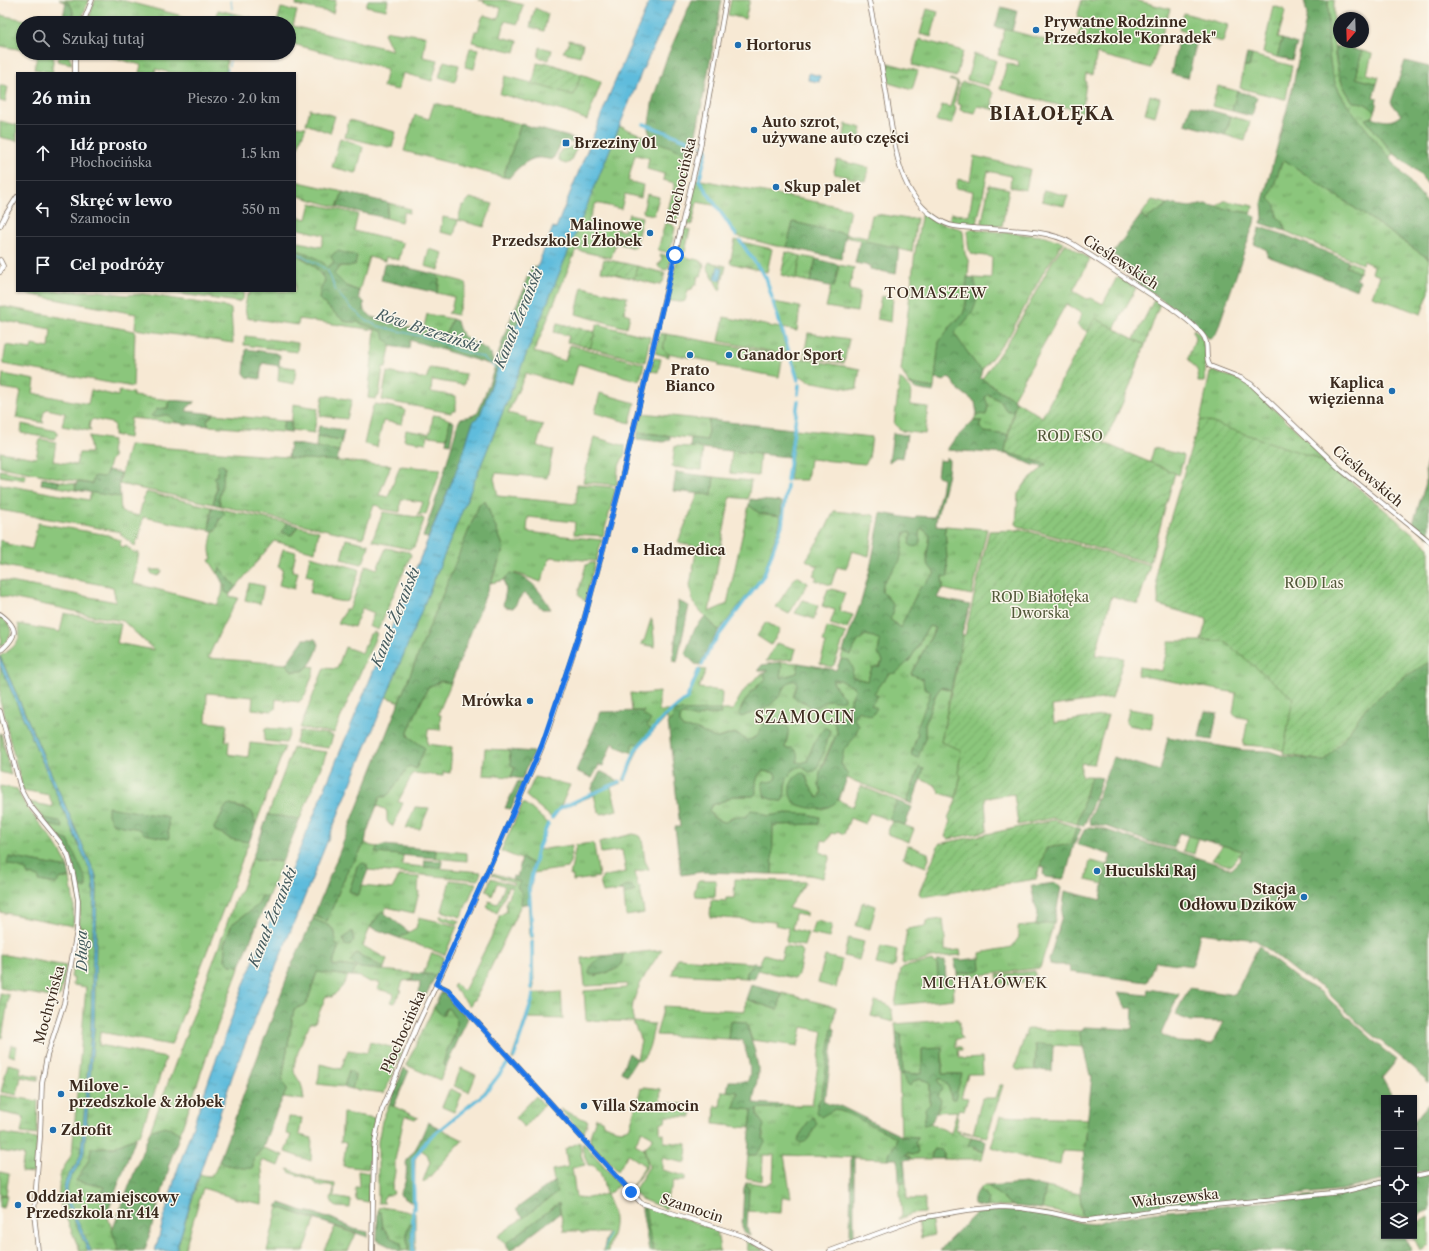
<!DOCTYPE html>
<html lang="pl">
<meta charset="utf-8">
<style>
:root{--surface:#171b24;--page:#20242c;--text:#f1f3f6;--muted:#9ea1a6;--line:#363941}
body{margin:0;font-family:"Libre Caslon Text",serif;background:var(--page);color:var(--text)}
.controls{position:absolute;right:12px;bottom:12px;display:grid;overflow:hidden;border-radius:0px;box-shadow:0 1px 3px #0004}
.controls button{width:36px;height:36px;display:grid;place-items:center;padding:0;border:0;border-bottom:1px solid var(--line);background:var(--surface);color:var(--text);font:20px sans-serif}
.compass{position:absolute;left:1333px;top:12px;width:36px;height:36px;border-radius:50%;background:var(--surface);box-shadow:0 1px 3px #0004;rotate:199deg}
.stop{position:absolute;width:12px;height:12px;margin:-9px;border:3px solid #1a73e8;border-radius:50%;background:#fff}
.stop.end{background:#1a73e8;border-color:#fff;box-shadow:0 1px 4px #0008}
.list{margin:0;padding:0;list-style:none}
h2{display:flex;justify-content:space-between;align-items:center;height:52px;margin:0;padding:0 16px;font-size:17px}
h2 small{font-size:13px;font-weight:400;color:var(--muted)}
.list li{display:grid;grid-template-columns:26px 1fr auto;gap:12px;align-items:center;box-sizing:border-box;height:56px;padding:0 16px;border-top:1px solid var(--line)}
.list b{display:block;font-size:15px;white-space:nowrap}
.list p{margin:0;font-size:13px;white-space:nowrap;color:var(--muted)}
.list em{font-size:13px;font-style:normal;color:var(--muted)}
.icon{flex:none;width:22px;height:22px;fill:none;stroke:currentColor;stroke-width:2;stroke-linecap:round;stroke-linejoin:round}
.map{position:relative;flex:none;width:1429px;height:1251px;overflow:hidden}
.search{position:absolute;background:var(--surface);box-shadow:0 1px 3px #0004;left:16px;top:16px;width:280px;height:44px;display:flex;align-items:center;gap:10px;box-sizing:border-box;padding:0 14px;border-radius:22px;color:var(--muted);font-size:15px}
.panel{position:absolute;background:var(--surface);box-shadow:0 1px 3px #0004;left:16px;top:72px;width:280px;height:220px;border-radius:0px}
.map>svg:first-child{display:block}
.grass{fill:url(#grass-tufts);stroke:#63784c;fill-rule:evenodd}
.forest{fill:url(#forest-crowns);stroke:#566a44;fill-rule:evenodd}
.garden{fill:url(#garden-furrows);stroke:#63784c}
.pitch{fill:#8bc67b;stroke:#63784c}
.water{fill:url(#water-ripples);stroke:#4c737d}
.lines{fill:none;stroke-linecap:round;stroke-linejoin:round}
.stream{stroke:#5ebcdc;stroke-width:1}
.canal{stroke:#5ebcdc;stroke-width:3.5}
.secondary-casing{stroke:#7d6d5e;stroke-width:5.5}
.secondary{stroke:#fff;stroke-width:4}
.route{stroke:#1a73e8;stroke-width:5}
.poi-dot{fill:#1f6fb2;stroke:#fbf7ec;stroke-width:1.5}
.labels{text-anchor:middle;dominant-baseline:central;stroke-width:3;stroke-linejoin:round;paint-order:stroke}
.poi-label{font-size:14px;font-weight:bold;fill:#3b2a1e;stroke:#fbf7ec;text-anchor:start}
.street-label{font-size:14px;fill:#3b2a1e;stroke:#fbf7ec}
.park-label{font-size:14px;fill:#53593a;stroke:#fbf7ec}
.neighbourhood-label{font-size:15px;letter-spacing:1px;fill:#3b2a1e;stroke:#fbf7ec}
.water-label{font-size:15px;font-style:italic;fill:#475d60;stroke:#fbf7ec}
.quarter-label{font-size:16px;letter-spacing:1px;fill:#3b2a1e;stroke:#fbf7ec}
.district-label{font-size:18px;font-weight:bold;letter-spacing:1px;fill:#3b2a1e;stroke:#fbf7ec}
</style>
<div class="map">
<svg width="1429" height="1251" viewBox="0 0 1429 1251">
<defs>
<pattern id="grass-tufts" width="24" height="20" patternUnits="userSpaceOnUse"><rect width="24" height="20" fill="#8bc67b"/><path d="M3 7l-1-3M5 7V3M7 7l1-3M15 17l-1-3M17 17v-4M19 17l1-3" fill="none" stroke="#73a164"/></pattern>
<pattern id="forest-crowns" width="20" height="18" patternUnits="userSpaceOnUse"><rect width="20" height="18" fill="#70ab6b"/><path d="M2 6a3 3 0 1 1 6 0M12 15a3 3 0 1 1 6 0" fill="none" stroke="#5d8b57"/></pattern>
<pattern id="garden-furrows" width="10" height="10" patternUnits="userSpaceOnUse"><rect width="10" height="10" fill="#8bc67b"/><path d="M-1 1l2-2M0 10L10 0M9 11l2-2" fill="none" stroke="#73a164"/></pattern>
<pattern id="water-ripples" width="26" height="14" patternUnits="userSpaceOnUse"><rect width="26" height="14" fill="#5ebcdc"/><path d="M2 4q2-2 4 0t4 0M15 11q2-2 4 0t4 0" fill="none" stroke="#4f99b2"/></pattern>
</defs>
<rect width="100%" height="100%" fill="#fbf7ec"/>
<filter id="ink" filterUnits="userSpaceOnUse"><feTurbulence type="fractalNoise" baseFrequency=".025" numOctaves="2"/><feDisplacementMap in="SourceGraphic" scale="8" xChannelSelector="R" yChannelSelector="G"/><feConvolveMatrix kernelMatrix="1 2 1 2 8 2 1 2 1" color-interpolation-filters="sRGB"/></filter>
<filter id="wash" filterUnits="userSpaceOnUse"><feTurbulence type="fractalNoise" baseFrequency=".012" numOctaves="4" result="noise"/><feDisplacementMap in="SourceGraphic" scale="16" xChannelSelector="R" yChannelSelector="G"/><feGaussianBlur stdDeviation="0.9" result="paint"/><feColorMatrix in="noise" values="0 0 0 0 0 0 0 0 0 0 0 0 0 0 0 0 0 1.4 0 .05"/><feComposite in="paint" operator="in"/></filter>
<g filter="url(#wash)">
<rect width="100%" height="100%" fill="#f7e9d4"/>
<g class="grass">
<polygon points="59,0 89,0 80,23 72,23 74,15 70,4"/>
<polygon points="95,0 121,0 209,23 87,23"/>
<polygon points="297,0 336,0 333,13 296,5"/>
<polygon points="368,0 388,0 386,10 366,6"/>
<polygon points="479,0 504,0 523,5 518,24 505,21 501,37 518,41 515,52 472,42 475,31 478,31 482,18 484,15 498,19 501,8 484,3 484,1"/>
<polygon points="731,0 750,0 745,19 728,15"/>
<polygon points="1082,0 1135,0 1170,9 1151,68 1097,54 1092,75 1086,74 1085,80 1086,83 1084,97 1083,112 1000,89 1007,63 1019,67 1018,61 998,55 1005,29 1075,48 1083,19 1077,17"/>
<path d="M1328,0H1334C1334,23 1332,49 1338,71C1340,82 1347,93 1353,102C1363,102 1368,104 1375,112L1373,117L1365,119L1393,153L1389,159C1372,136 1344,106 1334,80C1326,57 1329,24 1328,0Z"/>
<polygon points="1273,6 1283,9 1285,12 1278,38 1282,39 1277,57 1263,53"/>
<polygon points="281,8 297,11 293,26 392,50 384,33 389,31 426,36 423,57 438,60 432,81 403,73 398,90 383,87 387,69 289,43 289,23 277,22"/>
<polygon points="535,8 548,14 544,31 530,27"/>
<polygon points="927,9 938,12 931,37 920,34"/>
<polygon points="218,10 253,18 252,23 233,23 226,18 224,23 216,23"/>
<polygon points="1184,13 1228,25 1223,42 1179,30"/>
<polygon points="0,15 41,23 23,23 23,50 0,46"/>
<polygon points="919,39 963,51 956,77 912,65"/>
<polygon points="569,40 583,44 580,56 563,52 568,45"/>
<polygon points="540,47 552,50 549,60 538,57"/>
<polygon points="470,48 479,49 474,69 465,67"/>
<polygon points="1362,51 1372,54 1367,74 1379,77 1377,84 1356,78"/>
<polygon points="38,53 51,53 51,55 54,56 52,68 53,73 34,69"/>
<polygon points="60,53 68,53 72,64 57,61"/>
<polygon points="95,53 214,53 214,57 227,60 226,73 171,73 156,69 155,73 139,73 141,65"/>
<polygon points="974,54 996,60 989,86 967,80"/>
<polygon points="1252,55 1292,66 1286,99 1284,99 1240,88 1244,66 1249,67"/>
<polygon points="444,61 459,65 455,82 439,77"/>
<polygon points="888,63 918,71 912,90 889,83 887,67 889,67 889,65 886,65"/>
<polygon points="581,74 600,81 601,83 587,120 566,112 500,94 505,76 574,94"/>
<path d="M951,79C954,80 957,81 958,84L954,105L956,109L952,124L936,121L938,115H939L942,105L950,107L957,84L956,82L949,80Z"/>
<polygon points="963,82 988,89 993,93 992,108 995,108 996,110 978,106 975,113 960,110 961,105 958,104 957,101 960,84"/>
<polygon points="0,85 8,87 5,102 0,101"/>
<polygon points="1218,86 1237,91 1232,111 1212,106"/>
<polygon points="1150,95 1160,98 1155,116 1145,113"/>
<polygon points="434,103 521,124 503,177 404,151 415,115 429,119"/>
<polygon points="310,109 335,116 330,133 306,124"/>
<polygon points="1231,116 1250,122 1245,141 1225,135"/>
<polygon points="349,120 396,132 392,148 345,137"/>
<polygon points="0,121 17,125 17,141 0,137"/>
<polygon points="846,124 862,128 858,145 843,141"/>
<polygon points="297,126 306,127 295,154 295,127"/>
<polygon points="619,126 692,155 678,218 675,220 666,218 675,183 663,180 664,174 647,169 649,158 635,155 628,181 643,185 641,198 625,194 621,209 596,203 588,221 624,231 629,214 642,217 635,248 616,243 611,258 576,250 534,352 565,361 570,345 644,364 640,381 578,364 572,386 526,373 508,413 527,418 526,423 530,422 543,425 537,446 553,450 547,478 496,473 494,478 498,496 576,504 577,484 612,487 615,488 615,492 603,536 574,534 575,522 528,517 527,532 602,540 596,561 550,557 541,582 515,573 506,577 504,580 491,583 504,548 485,501 479,505 399,702 386,697"/>
<polygon points="340,138 360,145 363,147 357,172 355,173 332,167"/>
<polygon points="576,146 577,147 570,162 566,164 560,162 558,156 561,150"/>
<polygon points="974,156 1030,169 1026,190 1010,187 1011,176 988,171 977,224 955,224 951,222 950,219 951,213 969,216 973,191 956,188 958,179 970,181"/>
<polygon points="1283,159 1429,259 1429,292 1421,314 1372,296 1380,276 1372,273 1374,266 1363,261 1362,264 1285,231 1285,227 1277,217 1269,199"/>
<polygon points="837,160 869,168 865,181 835,174 834,171"/>
<polygon points="696,179 848,208 850,210 845,234 793,222 787,247 776,246 737,236 718,206 697,202 692,225 687,224"/>
<polygon points="295,181 343,192 337,207 295,195"/>
<polygon points="989,185 1009,189 1002,226 983,224 982,222"/>
<polygon points="1044,190 1068,196 1064,206 1042,201"/>
<polygon points="647,194 659,197 654,215 644,213 643,211"/>
<polygon points="470,198 493,204 484,227 458,220 454,235 440,232 443,217 458,220 462,205 464,205"/>
<polygon points="1152,200 1169,204 1146,219 1141,215"/>
<polygon points="1224,201 1227,201 1254,206 1251,213 1216,207"/>
<path d="M311,203L358,214L354,231L403,243L399,260L386,257L385,261L369,257L359,291L346,286L333,274L340,266H351L334,262L328,267C318,258 309,253 295,250V241L321,247L324,235L295,228V216L307,219Z"/>
<polygon points="389,203 410,209 409,213 404,212 401,222 386,218"/>
<polygon points="922,211 940,223 961,229 963,231 965,254 969,262 966,305 963,314 952,325 939,342 934,388 909,384 901,370 915,252"/>
<polygon points="877,214 908,219 917,218 912,252 846,237 846,234 867,238 872,215"/>
<polygon points="665,223 673,225 675,228 670,253 658,250"/>
<polygon points="684,228 690,230 685,252 682,252 680,247"/>
<path d="M970,229L1042,236L1063,242L1043,273L1009,336L982,370L975,363L953,333C972,316 981,303 974,278L991,279L992,257L971,254C967,247 968,238 968,231Z"/>
<polygon points="735,240 740,241 759,270 730,263"/>
<polygon points="742,242 772,249 767,272 762,271 760,268"/>
<polygon points="1065,243 1090,259 1073,291 1087,299 1091,298 1103,304 1117,277 1136,288 1114,329 1095,319 1088,332 1077,325 1082,314 1066,304 1013,399 982,379 1013,334 1053,260"/>
<polygon points="429,249 443,253 439,270 425,266"/>
<polygon points="295,254 312,264 325,280 320,291 319,299 338,316 347,322 358,322 384,332 391,343 386,367 383,367 379,396 376,399 368,398 375,330 299,319 298,325 247,318 245,308 247,295 249,295 250,291 295,291"/>
<path d="M661,254L671,257L669,268L666,270C662,269 658,269 658,264H660L662,258L660,257Z"/>
<path d="M681,256L698,260L703,263L704,265L701,276H698L696,285H694L692,289L688,290L685,301C679,304 673,299 667,302L677,259Z"/>
<polygon points="801,256 816,259 810,282 796,279"/>
<polygon points="1348,261 1361,267 1359,273 1346,266"/>
<polygon points="709,262 726,266 720,291 707,267"/>
<polygon points="839,265 854,268 849,290 860,292 857,312 826,307 831,286 834,287"/>
<polygon points="637,266 664,273 665,274 663,282 659,285 634,279"/>
<polygon points="438,275 464,282 467,285 457,315 448,313 451,311 454,297 437,293 439,281"/>
<polygon points="582,287 627,297 624,313 630,315 627,328 576,314"/>
<polygon points="28,291 98,291 126,295 143,294 227,307 231,309 233,343 135,329 136,314 27,294"/>
<polygon points="159,291 244,291 243,299 238,302"/>
<polygon points="881,296 893,298 891,322 877,319"/>
<polygon points="1154,300 1160,303 1145,345 1134,339"/>
<polygon points="774,302 800,307 797,331 782,328"/>
<polygon points="0,306 135,331 133,387 3,364 6,345 31,349 32,345 49,348 51,329 0,320"/>
<polygon points="427,314 452,319 446,333 441,336 423,331"/>
<polygon points="724,317 780,328 788,355 719,341"/>
<polygon points="597,324 650,337 645,362 590,348"/>
<path d="M1194,329C1197,332 1201,335 1202,339C1207,350 1206,370 1204,382H1198C1200,367 1194,369 1188,358L1195,339L1193,330Z"/>
<polygon points="660,333 666,334 663,349 669,354 669,357 655,353"/>
<polygon points="808,333 849,339 844,363 804,357"/>
<polygon points="245,336 298,343 297,352 244,345"/>
<polygon points="792,357 799,358 860,369 857,387 857,389 852,389 808,381 801,376 798,378"/>
<polygon points="653,358 661,359 658,372 650,371"/>
<polygon points="279,366 296,368 294,384 278,381"/>
<polygon points="430,368 466,374 464,385 432,380 431,392 456,396 456,411 452,411 451,413 382,400 387,372 426,379"/>
<polygon points="1212,371 1235,378 1248,384 1327,459 1331,465 1313,457 1200,421 1210,373"/>
<path d="M3,374L35,380L33,393L88,404L91,390L118,396L119,391L133,393V396L171,400L168,403V408L157,409L154,418C157,417 159,416 161,415C168,412 172,419 177,423L131,418L129,438L114,435V424L111,423L93,419L90,422L89,428L91,431L62,426L65,413L47,409L44,412L42,420L44,423L16,418L21,391L1,388Z"/>
<polygon points="900,378 911,390 910,405 928,407 925,434 902,431 894,424"/>
<polygon points="600,393 635,403 630,423 595,413"/>
<polygon points="987,394 1000,401 1006,410 1013,412 1008,435 984,432 980,429 982,421 973,421 977,414 986,414 988,406 985,397"/>
<polygon points="325,395 352,400 347,419 320,416 323,396"/>
<polygon points="293,404 318,408 314,433 291,430"/>
<polygon points="375,404 404,409 405,411 402,424 383,421 377,447 364,444 373,406"/>
<polygon points="642,413 709,420 707,440 638,432 639,423"/>
<polygon points="214,414 284,421 282,432 209,426 207,420"/>
<polygon points="433,415 440,416 450,420 447,438 428,436 426,443 404,440 406,430 429,434 431,429"/>
<polygon points="22,424 57,431 57,435 54,439 21,433"/>
<polygon points="795,429 872,437 869,458 865,464 810,459 807,480 789,480"/>
<path d="M89,436L113,440L111,452L114,456C107,461 110,471 104,477C101,480 96,482 92,484L0,467V452L36,458L40,439L56,442L53,461L76,465L79,453H91Z"/>
<polygon points="317,436 342,440 339,451 316,447"/>
<polygon points="594,437 625,446 625,453 618,468 617,485 583,482"/>
<polygon points="129,445 391,465 379,495 388,497 400,466 441,469 426,514 417,515 419,513 423,502 401,499 400,512 381,509 379,506 374,505 363,538 221,506 219,499 225,467 217,471 218,474 215,482 217,488 213,504 119,484"/>
<polygon points="675,446 703,448 701,470 672,467"/>
<polygon points="1154,448 1183,455 1184,457 1179,475 1150,463"/>
<polygon points="732,451 760,454 758,476 730,473"/>
<polygon points="0,470 26,475 25,480 0,476"/>
<polygon points="714,477 751,481 748,499 730,497 709,612 727,604 749,505 759,513 781,516 780,523 763,575 719,631 693,603 690,585 697,547 678,542 698,494 712,495"/>
<polygon points="59,481 76,484 75,490 58,487"/>
<polygon points="0,484 89,500 91,492 120,497 121,512 139,516 145,493 146,492 212,507 209,530 143,517 139,539 137,539 135,546 121,535 121,532 0,510"/>
<path d="M221,509L288,523L281,532L291,535L293,534L298,526L319,531L315,552L274,541L236,587L220,568L218,574L209,560L212,559C208,550 211,540 213,531L216,530L222,511Z"/>
<polygon points="834,511 873,515 875,517 869,556 852,551 846,569 837,567 831,585 815,580 817,577 813,575 818,567 806,560 826,528"/>
<polygon points="383,512 423,518 424,520 414,547 409,549 372,541"/>
<path d="M38,523L108,535L112,537L113,538L121,540L120,546L125,547V545L133,552L139,553L133,583L217,605L222,595L223,584L225,585V592L230,594L229,596L238,598L223,625L208,658L286,664L292,671H303L309,666L315,667L305,696L299,702L276,699L275,709L272,711L252,709L253,697L207,693L206,722L227,724L225,741H229L228,754L248,757L250,743L285,747L256,824C250,805 247,811 231,804L225,808L214,828L215,831L223,834L230,839L249,842L171,1045L100,1032L99,1045L166,1058L140,1135L117,1145L116,1147H101L90,1158L76,1181L104,1187L101,1196L119,1251H91C85,1237 63,1198 67,1185C71,1173 82,1164 84,1152L94,1029L97,888L96,876L0,656C13,649 24,640 18,624L60,632L64,613L121,624L117,643L154,650L123,621L88,615L61,608L0,596V580L116,602L113,587L0,565V540L7,542V544L32,549Z"/>
<polygon points="945,526 987,529 972,595 942,589 943,586 942,576 948,577"/>
<polygon points="921,528 930,535 927,555 935,574 919,589 900,628 890,619 882,592 883,583 893,570 902,545 905,532 911,533 920,542 919,533"/>
<polygon points="346,539 368,544 369,546 363,563 361,564 341,559"/>
<polygon points="386,548 409,552 411,555 378,630 369,626 374,613 362,608 354,627 338,623 341,617 343,616 345,609 349,609 350,608 366,565 377,569"/>
<polygon points="283,549 296,552 292,571 298,572 294,589 279,585 283,569 278,567"/>
<path d="M310,556L359,569L360,570L348,601C340,604 319,595 310,593L313,577L306,575Z"/>
<polygon points="590,563 595,563 585,601 583,600 578,594 579,590 586,565"/>
<polygon points="150,570 162,570 161,574 157,576 152,574"/>
<polygon points="796,576 808,583 789,614 776,607"/>
<polygon points="249,583 264,586 260,604 245,600"/>
<polygon points="828,589 832,590 832,589 845,593 839,611 853,615 847,629 830,624 835,610 822,606"/>
<polygon points="803,600 818,605 814,619 795,613"/>
<path d="M0,616C15,628 14,635 0,647L2,641L0,633Z"/>
<polygon points="651,619 652,619 655,647 641,644 642,641 644,641"/>
<polygon points="766,622 780,630 771,645 757,636"/>
<path d="M929,626L936,627L911,674L924,679L931,692L911,754L925,738V724L936,694L941,687L951,690L941,742L961,749L958,774H961L956,798L940,793L935,785L920,779L924,769L919,768L907,802L847,778L848,774L841,764L843,749L854,738L859,725L853,718C857,710 863,709 870,705L874,693L889,674L910,660Z"/>
<polygon points="827,627 846,633 834,665 831,667 820,663 826,643 823,642"/>
<polygon points="374,632 377,634 334,733 300,728 324,668 337,669 345,647 362,653 370,634"/>
<polygon points="866,635 874,637 880,641 878,653 883,661 879,666 872,668 867,681 852,677 841,659 843,651 850,655 858,641"/>
<polygon points="1169,641 1224,641 1294,698 1284,751 1271,747 1243,745 1248,719 1235,716 1233,713 1236,693 1137,675 1139,667 1162,671"/>
<polygon points="777,643 796,649 793,659 766,661"/>
<polygon points="780,662 799,663 797,673 781,678 780,675 782,667"/>
<path d="M0,665L93,877L94,891L91,1031L81,1152C77,1171 59,1176 65,1200L88,1251H80L59,1201V1188L60,1174L72,1154L86,987L73,985L74,978L71,977L73,967L86,969V928L79,927L80,912L77,886L86,888L68,840L60,838L29,802L53,807L49,795L23,790L6,725H7V718H5L0,701Z"/>
<path d="M698,669L706,670L699,688L722,691L721,710H733C741,694 748,682 764,673L766,679C754,687 745,699 739,713H750L763,710L781,694L789,681L792,680L796,681L797,685L794,693L795,699L816,707L828,700L836,701L840,692L835,687L833,680H840L855,688V692L851,697L849,710L846,716L833,720L837,730V733C831,746 823,759 820,773C819,781 824,792 819,798C814,796 808,784 807,778L796,776L790,786L797,804L808,807L823,809L838,800L853,807L861,786L897,801L889,820L870,813L865,824L850,818L844,834L837,831L835,834L831,833L827,841L822,840L820,852L830,856L823,878L810,875L772,874L773,825L819,824V817C799,812 788,814 768,816L761,812L749,813L746,817H731L726,822C718,821 712,818 709,810L712,805L726,800L732,796H753C756,789 755,775 763,771L775,773L776,776L774,781L769,782L770,799L782,801C786,794 784,789 786,782C787,774 795,766 803,766L806,770L824,753L826,741L829,735L830,730L824,729L814,743L807,761C803,763 800,764 797,762C798,755 796,753 792,748L788,749L785,748L788,735L783,723L772,719L763,724L759,734L750,740H746L739,735L734,733L718,738L710,737L697,730L683,728C679,723 679,720 682,715L702,716L704,714H718L675,711L672,720L668,722L667,717L639,747L626,779L624,781L623,780L634,753L630,752L634,743L647,726L642,714L644,711H632L630,693L642,694L659,692V711H671L686,698Z"/>
<polygon points="441,681 451,683 438,714 441,715 440,721 441,730 428,729 427,744 452,747 450,773 443,772 443,776 413,773 398,802 403,803 393,826 390,825 387,821 387,812 385,809 377,806 380,797 409,766 416,768 425,749 408,736 408,731 428,687"/>
<polygon points="1129,709 1154,713 1151,729 1128,725 1126,723"/>
<polygon points="265,728 291,730 286,743 264,741"/>
<polygon points="300,731 329,734 333,736 329,748 295,744"/>
<polygon points="0,733 1,733 11,775 0,772"/>
<polygon points="293,748 327,752 300,819 268,815"/>
<polygon points="485,749 509,750 510,761 515,767 511,777 483,775"/>
<polygon points="535,777 570,785 560,808 619,781 621,783 611,787 617,810 602,814 598,811 594,795 560,809 553,819 526,796"/>
<path d="M0,786L17,789C29,819 58,837 68,868L9,857L8,864L26,870L28,875L39,877V881L56,884L61,878H70L74,905L73,926L0,912Z"/>
<polygon points="523,803 528,806 549,824 538,850 572,845 570,862 567,868 533,873 530,893 533,938 530,938 528,894 533,864 501,851"/>
<polygon points="415,807 429,808 420,829 406,828"/>
<polygon points="892,821 914,829 909,842 887,834"/>
<polygon points="633,834 638,835 642,839 645,861 649,869 635,872 638,887 640,887 644,913 626,916 624,895 635,891 620,889 619,891 603,893 600,881 603,878 601,877 626,872 622,850 601,853 599,842"/>
<polygon points="1188,835 1198,838 1194,854 1183,851"/>
<path d="M365,843L371,846L378,847L376,853L403,855L402,865L481,872L478,880L368,870L366,864L357,866L355,874L349,891L357,896L362,886L392,889L399,876L419,877L418,890L419,892L414,913L386,907L385,913L382,911L370,927L363,946L387,959L384,968L356,953L360,968L413,973L412,980L403,981L400,990L402,991L399,993L395,1003L390,1002L394,997L393,993L377,989L380,985L379,982H370L361,977L352,976L356,967L332,965L339,946L335,943C335,940 336,935 335,933C334,926 318,921 313,919L314,916L327,921L348,869L356,859Z"/>
<polygon points="592,843 594,845 599,877 573,881 573,876 570,876 576,845"/>
<polygon points="907,845 928,853 929,858 926,867 903,858"/>
<polygon points="1223,845 1243,851 1230,866 1212,860"/>
<polygon points="436,850 467,853 467,861 435,858"/>
<path d="M252,859L282,862L268,897L262,896L258,906L232,924L224,944L226,949L225,960L230,965L240,966L214,1035L180,1134C167,1126 164,1126 150,1131L219,946L235,900L241,890Z"/>
<polygon points="493,873 520,882 522,893 521,905 475,1000 473,1000 470,1006 453,987 455,984 463,991 465,989 498,924 499,916 507,911 506,902 512,888 508,887 497,913 487,907 489,901 497,904 505,886 497,883 492,896 490,893 486,891 491,878 514,885 515,883 492,875"/>
<polygon points="735,879 806,882 788,908 806,913 806,916 795,914 792,929 808,933 804,946 787,943 786,940 789,928 775,925 776,922 710,917 711,900 726,901 726,898 734,898"/>
<polygon points="450,880 476,883 461,917 442,911"/>
<polygon points="699,880 716,880 715,897 696,896 694,894 697,882"/>
<polygon points="865,902 864,904 866,905 867,903 876,906 870,929 856,926 862,903"/>
<polygon points="440,916 443,916 460,921 459,923 456,924 440,919"/>
<polygon points="419,917 457,926 445,955 399,938 416,928"/>
<polygon points="943,919 945,938 945,951 960,950 961,955 931,958 919,962 903,964 902,962 907,929 926,926 926,921"/>
<polygon points="817,921 832,925 829,938 811,934 814,923"/>
<polygon points="1054,923 1040,968 957,978 957,974 981,970 980,953 1012,947 1019,937 1018,927"/>
<polygon points="848,938 864,942 859,960 844,956"/>
<polygon points="531,941 533,941 534,990 532,990 532,963"/>
<polygon points="786,946 800,949 803,952 798,975 796,978 793,978 758,970 761,964 759,964 764,954 781,959 784,947"/>
<polygon points="881,946 897,950 895,966 892,968 876,964"/>
<path d="M662,950C650,967 625,1001 634,1022L654,1024V1027C651,1038 650,1054 640,1061L637,1059L641,1041L633,1022L586,1020L584,991L626,988L627,984L585,986L582,958L601,956L599,959L596,976C610,971 622,972 623,954Z"/>
<polygon points="432,953 444,957 436,975 423,974"/>
<polygon points="0,954 66,966 60,996 56,998 0,988"/>
<polygon points="825,956 842,960 836,988 818,983"/>
<polygon points="677,958 753,963 747,973 746,978 672,974"/>
<polygon points="932,961 933,963 937,963 938,981 953,978 954,999 895,1005 901,969 903,967"/>
<polygon points="1035,971 1035,981 998,984 997,975"/>
<path d="M317,972L348,976L342,987L332,997L326,996L315,1023H311C306,1028 293,1063 294,1070C294,1075 299,1079 301,1084C303,1089 303,1094 304,1100L283,1097L287,1089L282,1080L294,1009L305,1005L308,1000Z"/>
<polygon points="561,992 563,1019 528,1018 513,1060 512,1058 531,1001 532,994"/>
<polygon points="0,993 9,995 2,1038 0,1037"/>
<path d="M782,993L836,1007L822,1096L817,1105L828,1112L835,1109L857,1117L896,1137C897,1146 890,1150 887,1159L784,1155L791,1197L782,1198L781,1213L747,1211L749,1188L746,1186V1183L748,1182L765,1185L773,1181L774,1155H763L762,1181L746,1178L748,1155H756L764,1136C761,1130 762,1120 757,1115V1109L760,1108H778L782,1105H812L823,1031L802,1027L798,1046L752,1040L746,1022L730,1021L728,1039L656,1035L664,1006L745,1011L746,999L778,1010Z"/>
<path d="M875,1001C891,1005 892,1005 893,1022L871,1016Z"/>
<polygon points="434,1007 439,1013 444,1014 446,1009 448,1008 456,1019 455,1034 443,1063 446,1067 440,1080 406,1065"/>
<path d="M958,1019V1022H960V1035L963,1038L956,1039V1047H961L962,1050H958L959,1058H963L964,1059L982,1058L983,1074H968L961,1097L968,1098L964,1110L959,1109L956,1117L958,1118L955,1130H960L959,1133L962,1135L972,1137L970,1140L974,1149L984,1152L982,1159H944V1154L932,1151L931,1159H911L910,1157L906,1155L907,1153L913,1154L915,1143L918,1137L901,1136L899,1074L903,1073L901,1035L896,1032L895,1024ZM942,1048V1074H962L951,1099C951,1090 948,1086 942,1079H939L938,1081L940,1084L938,1096L939,1108L936,1112L957,1111L951,1133L930,1123L929,1124L925,1109L930,1104V1082L920,1079L914,1081L903,1073L923,1074L922,1050Z"/>
<polygon points="1027,1029 1079,1031 1083,1047 1036,1044 1035,1070 1017,1070 1015,1067"/>
<polygon points="370,1042 403,1050 384,1093 352,1089 355,1076 349,1070 344,1087 317,1084 319,1076 320,1064 341,1069 348,1050 367,1053"/>
<polygon points="11,1045 17,1046 15,1057 9,1055"/>
<polygon points="509,1061 510,1062 485,1093 441,1129 463,1140 424,1183 423,1181 430,1162 427,1154 421,1150 429,1138 441,1129 440,1128 483,1093"/>
<polygon points="8,1064 21,1067 20,1073 37,1076 38,1075 38,1080 21,1077 17,1095 1,1092"/>
<polygon points="461,1068 476,1075 469,1092 454,1086"/>
<polygon points="1000,1085 1003,1085 987,1137 962,1132 962,1131 973,1134 982,1098 996,1098"/>
<path d="M644,1087L661,1089L660,1102L692,1105L691,1117L666,1116L665,1122L660,1123V1133L664,1134V1142L687,1144L686,1163L662,1158V1170L685,1176V1181H674L671,1190C666,1195 667,1203 666,1209L641,1199L633,1192L649,1167L644,1147L648,1145L653,1137L642,1131L635,1144L644,1149L647,1162L646,1168L631,1188L645,1166L628,1154L618,1171L590,1144V1136L596,1118L602,1120L603,1124C613,1128 620,1133 630,1127L641,1088L643,1089Z"/>
<polygon points="451,1089 462,1094 454,1112 442,1107 449,1090"/>
<polygon points="722,1091 738,1092 736,1105 752,1110 750,1128 714,1124 715,1106 720,1107"/>
<polygon points="0,1095 38,1101 37,1135 21,1133 24,1117 0,1112"/>
<polygon points="536,1096 544,1105 524,1127 515,1118"/>
<polygon points="389,1104 418,1118 415,1119 406,1116 404,1118 395,1160 395,1172 392,1189 394,1193 391,1195 386,1195 383,1199 383,1201 385,1203 378,1203 378,1141 382,1121"/>
<polygon points="560,1109 588,1121 583,1135 580,1132"/>
<polygon points="343,1113 375,1118 372,1129 369,1169 343,1166 346,1143 341,1142"/>
<polygon points="1000,1116 1088,1119 1084,1152 1062,1151 1060,1165 1032,1160 991,1147"/>
<polygon points="289,1117 302,1118 299,1135 312,1138 311,1161 285,1152 291,1135 286,1134"/>
<polygon points="0,1133 37,1139 34,1173 21,1172 24,1155 0,1151"/>
<path d="M580,1142L581,1155L585,1165L572,1168L576,1197L588,1198L606,1194C603,1184 602,1164 588,1165L582,1149L583,1142L620,1184L610,1193L606,1195C618,1221 615,1224 608,1251H603L608,1233H581L579,1231H564L559,1204L505,1244L498,1236L556,1193L552,1170L568,1167L565,1149Z"/>
<path d="M263,1148L283,1155L279,1166L261,1160L263,1183L262,1204L237,1199L203,1188L184,1251H176L200,1174C214,1179 214,1173 219,1161L222,1163L253,1159Z"/>
<path d="M288,1169L315,1179V1181L335,1184L334,1197L351,1200L350,1208L336,1207C327,1197 333,1198 334,1188L330,1185H325L322,1187L317,1185L312,1180L289,1172Z"/>
<polygon points="358,1171 369,1173 368,1202 356,1200 355,1187 359,1187"/>
<polygon points="0,1172 9,1174 6,1195 0,1194"/>
<polygon points="899,1182 906,1182 907,1199 925,1199 925,1213 912,1214 899,1219 902,1214"/>
<polygon points="983,1186 988,1186 1013,1206 986,1206 987,1204 986,1194 979,1190"/>
<polygon points="1046,1187 1080,1194 1082,1217 1042,1209"/>
<polygon points="0,1195 7,1196 4,1208 0,1207"/>
<polygon points="645,1206 717,1230 720,1251 653,1251 647,1222"/>
<polygon points="278,1207 315,1220 304,1251 267,1251"/>
<path d="M382,1207L415,1213V1251H412V1223C402,1236 409,1238 408,1251L402,1250L401,1242L391,1238L383,1227L381,1212L378,1211V1208Z"/>
<polygon points="1429,1216 1429,1245 1420,1250 1413,1236 1414,1225"/>
<polygon points="931,1218 934,1235 921,1238 918,1220"/>
<polygon points="335,1227 356,1234 348,1251 324,1251"/>
<polygon points="746,1240 765,1251 748,1251"/>
</g>
<g class="forest">
<polygon points="692,0 722,0 692,155 652,140 648,129 653,99 667,57"/>
<path d="M1304,0H1328C1329,25 1326,55 1334,80C1340,97 1353,112 1364,126C1385,153 1406,178 1429,204V259L1283,159L1269,199C1276,205 1278,208 1277,217L1283,221L1285,231L1261,223L1263,218L1262,204L1293,86L1307,14Z"/>
<path d="M66,1C74,6 74,14 72,23H62Z"/>
<polygon points="1001,7 1017,11 1012,31 995,27"/>
<polygon points="1179,36 1197,40 1188,78 1171,74"/>
<polygon points="1282,39 1297,44 1292,60 1277,57"/>
<path d="M1335,46L1362,51L1356,78L1377,84L1373,97L1377,98L1375,112C1368,104 1363,102 1353,102C1340,84 1336,68 1335,46Z"/>
<polygon points="1247,54 1252,55 1249,67 1244,66"/>
<path d="M1405,61L1429,67V186L1417,171L1393,153L1365,119L1373,117C1384,122 1392,123 1401,115L1391,102Z"/>
<polygon points="1237,91 1257,97 1252,116 1232,111"/>
<polygon points="1191,105 1231,116 1225,135 1185,124"/>
<path d="M521,124L576,139L575,142C570,143 567,141 562,142L553,159C548,160 542,157 537,158C527,159 515,170 509,178L503,177Z"/>
<polygon points="343,192 389,203 386,218 337,207"/>
<polygon points="1169,204 1190,207 1205,204 1236,211 1251,213 1255,217 1254,223 1216,334 1212,338 1208,338 1181,313 1132,280 1134,277 1118,268 1122,261 1112,254 1141,215 1146,219"/>
<polygon points="793,222 846,234 841,259 787,247"/>
<polygon points="1260,227 1285,235 1348,261 1346,266 1359,273 1356,279 1360,281 1357,290 1267,256 1267,250 1254,244"/>
<polygon points="860,240 899,248 896,274 870,269 870,266 855,263"/>
<path d="M295,250C309,253 318,258 328,267L334,262L331,257L334,253L338,251L357,256L355,265L351,266H340L334,274L346,286L359,291V298L365,303L363,305L364,310L372,317L441,336L446,333L452,319L457,321C462,345 477,339 491,354L493,361L492,365L410,340L409,349L390,346V343L385,340L383,332L358,322H347L338,316L319,299L320,291L325,280C317,266 309,261 295,254Z"/>
<polygon points="816,259 839,265 834,287 810,282"/>
<polygon points="384,264 392,264 438,275 439,281 437,293 381,280"/>
<path d="M532,266L537,268L532,279L534,281L530,297L500,362L480,415L473,422L470,430L465,447L455,474L428,538L423,537L439,490L458,423L461,418C469,416 476,417 479,409C485,394 492,378 496,363C503,337 512,311 525,288L524,285Z"/>
<path d="M967,277L974,278C982,305 972,315 954,333L975,363L982,370L980,378L1016,401L1013,412L1006,410L1000,401L988,394L985,397L988,406L986,415L977,414L975,402L959,390L949,377L944,381L935,378L939,342L952,324L963,314L966,305Z"/>
<polygon points="246,349 275,353 280,355 279,366 262,363 260,379 247,377 244,373"/>
<polygon points="909,384 934,388 933,392 916,389"/>
<path d="M171,400L195,402L188,407L186,411L214,414L207,420L209,426C201,425 183,425 176,422C172,420 170,415 166,415C159,414 158,420 151,416L157,409L168,408V403Z"/>
<polygon points="450,420 454,422 450,444 446,443"/>
<polygon points="709,420 793,429 789,457 690,447 691,438 707,440"/>
<polygon points="284,421 291,421 291,433 282,432"/>
<polygon points="973,421 982,421 980,428 984,432 1008,435 1005,452 1047,464 1044,467 1033,465 1006,454 947,450 953,441"/>
<polygon points="319,426 344,430 342,440 317,436"/>
<polygon points="638,432 670,436 670,439 664,442 636,439"/>
<polygon points="893,433 907,435 903,458 896,457 889,462"/>
<polygon points="290,443 339,451 337,461 288,458"/>
<polygon points="1429,452 1429,537 1413,523 1426,483 1425,469"/>
<path d="M946,457L949,460C949,471 946,483 943,494C941,505 936,514 936,525L945,526L948,577L942,576L943,586L937,598L970,605L962,634L963,635L951,690L941,687L936,694L931,707L925,724V738L918,758L911,755L918,733L916,730L931,692L924,689L923,679L911,674L936,628L929,626L910,660L896,673L889,674L874,693L878,696L871,705L877,708L872,716L858,711L853,718L859,725L854,738L844,749L841,764L848,775C846,780 841,797 837,801C835,804 825,809 821,809C814,809 799,807 794,802C785,793 791,774 804,773L806,775L808,783L817,797L819,798L822,792L819,785L820,772L837,733V730L833,721L835,718L846,716C850,708 849,704 852,697C853,693 855,692 855,688L840,680H833V682L838,691L844,697V700L836,701L828,700C824,702 815,710 810,707C808,706 807,703 805,702C801,700 797,701 793,697L797,685L796,681C786,679 784,691 779,697C774,701 769,707 764,709C757,713 749,713 742,717L739,715V713C745,699 754,688 766,679L764,673L767,671H759L758,670L762,665L780,662L782,667L780,675L781,678L797,673L799,663L836,670L841,659L849,660L853,668L852,677L867,681L872,668L880,666L883,661L878,653L880,641L874,637L865,635L858,641L850,655L843,651L861,602L870,569L881,513L915,519L916,516L934,517L941,492L943,478L937,476L939,460L946,461ZM922,528L930,535L927,555V563L935,574L919,589L900,628L890,619C898,608 891,600 882,592L883,583L900,561L905,532L911,533L909,544C913,549 920,547 920,540C920,538 919,536 919,534C919,532 921,530 922,528Z"/>
<polygon points="220,464 225,467 219,499 221,506 213,504 217,488 214,477 217,476 218,465"/>
<polygon points="108,470 121,473 119,480 120,497 75,490 77,482 92,484 94,476 104,477"/>
<polygon points="676,472 714,477 712,495 673,491"/>
<polygon points="42,478 59,481 58,487 41,484"/>
<polygon points="750,499 782,502 781,516 759,513 749,505"/>
<polygon points="485,501 504,548 451,683 441,681 428,687 408,731 408,736 425,748 416,769 409,766 389,794 385,797 380,797 367,832 365,843 356,859 348,869 327,921 314,916 399,702 479,505"/>
<polygon points="212,507 221,509 225,514 221,519 219,519 217,528 213,531 209,530"/>
<polygon points="288,523 298,526 291,535 281,532"/>
<polygon points="220,568 236,587 230,594 225,592 225,585 223,584 218,574"/>
<path d="M510,573C531,577 540,591 551,609H542L525,593C518,597 518,603 513,608L506,607L503,605L506,590L504,580Z"/>
<polygon points="678,601 689,606 677,662 673,661 678,616"/>
<polygon points="705,616 719,631 709,646 700,665 695,664 685,654 694,630"/>
<path d="M304,639H315L319,644C316,655 312,664 303,671H292L286,664Z"/>
<polygon points="1429,662 1429,1083 1413,1067 1357,1022 1323,988 1297,973 1256,940 1200,933 1194,960 1192,966 1156,961 1147,982 1070,972 1069,965 1055,965 1050,964 1049,960 1061,920 1065,891 1101,900 1104,877 1111,855 1077,844 1085,829 1089,827 1100,828 1148,844 1173,850 1232,869 1241,860 1240,855 1243,851 1179,833 1174,848 1149,842 1108,827 1090,824 1089,820 1113,757 1160,771 1168,737 1243,750 1269,751 1284,756 1324,761 1342,741 1366,707 1404,677"/>
<path d="M720,710L721,714H704L696,718L687,715H682C679,720 679,723 683,728C688,729 694,728 698,730C705,733 711,738 718,738C724,738 730,733 736,734C742,735 745,742 752,739C763,735 761,714 776,721C781,723 785,724 789,728L785,748L788,749L792,748C798,751 798,756 797,762L802,763L807,761L814,743L824,728H827L830,732L826,741L824,752L816,770L815,771L809,772L801,766C795,768 788,774 786,782C783,789 787,794 782,801H778L765,797L762,785L764,781L769,782L774,781L776,777L775,773L763,771C755,775 756,787 756,794L753,796H732L726,800L712,805L709,810C711,818 718,821 726,822C733,816 737,815 746,817L751,810L758,811L768,816L786,813L807,814L820,817L819,824L773,825L772,874L701,872L681,875L675,827H680L668,722L672,720L674,711Z"/>
<polygon points="644,711 642,714 651,720 647,726 652,730 638,744 634,743 630,752 615,746 616,744 612,743 603,766 599,765 592,778 576,771 601,712"/>
<polygon points="1205,711 1217,713 1212,740 1200,738 1199,736"/>
<polygon points="509,750 534,752 522,779 511,777 515,767 511,765"/>
<polygon points="919,768 924,769 912,804 907,802"/>
<polygon points="600,772 602,772 619,781 592,793 592,788"/>
<polygon points="1091,776 1102,778 1086,821 1083,826 1077,824"/>
<polygon points="518,781 523,782 511,809 505,808"/>
<polygon points="897,801 912,807 905,825 889,820"/>
<polygon points="231,804 240,808 247,809 252,812 256,824 249,842 230,839 223,834 215,831 214,828 225,808 227,805"/>
<polygon points="108,807 168,817 169,839 144,834 139,829 113,824 108,815"/>
<polygon points="268,815 300,819 282,862 252,859"/>
<polygon points="42,818 60,821 63,828 48,825"/>
<polygon points="1076,827 1081,829 1074,844 1066,875 1063,879 1045,877 1043,874 1045,869 1040,866 1046,848 1071,844"/>
<polygon points="60,838 68,840 86,879 86,889 77,886 72,860"/>
<polygon points="384,845 436,850 435,858 375,853 378,847"/>
<polygon points="9,857 68,868 70,878 61,878 56,884 39,881 39,877 28,875 26,870 7,864"/>
<polygon points="522,858 533,864 529,888 529,903 521,905 522,893 517,887 520,882 512,879 513,876 517,877"/>
<polygon points="425,860 442,861 441,868 424,867"/>
<polygon points="363,863 366,864 368,870 358,896 349,891 355,874 357,866"/>
<polygon points="1056,883 1061,888 1054,923 1036,925 1038,913 1035,904 1031,886"/>
<polygon points="627,886 632,886 635,891 624,895 624,890 619,891 620,889"/>
<polygon points="262,896 268,897 240,966 230,965 225,960 226,949 224,944 232,924 257,906"/>
<polygon points="382,911 409,932 399,938 370,927"/>
<path d="M313,919C318,921 334,926 335,933C336,935 335,940 335,943L339,946L332,965L356,967L352,976L317,972L308,1000L305,1005L294,1009L282,1080L287,1089L275,1115L262,1149L253,1159V1168C243,1169 228,1167 219,1161L292,964Z"/>
<polygon points="352,931 354,940 351,944 347,946 345,945 343,939"/>
<polygon points="1259,945 1267,955 1299,980 1321,992 1384,1050 1397,1060 1382,1078 1393,1098 1384,1098 1384,1180 1342,1190 1208,1204 1159,1207 1101,1217 1082,1217 1080,1194 1092,1076 1090,1075 1079,1031 1081,1031 1084,1027 1132,1029 1133,1008 1126,1008 1118,992 1147,995 1148,989 1179,994 1161,1034 1177,1042 1212,1044 1223,1022 1190,1021 1175,1015 1189,988 1235,995"/>
<polygon points="356,953 384,968 383,970 360,968 350,962"/>
<path d="M623,954C622,970 618,968 605,973C599,975 596,976 589,974C591,959 595,965 601,956Z"/>
<polygon points="980,958 981,970 957,974 954,959 962,960"/>
<polygon points="937,961 945,961 946,980 938,981"/>
<polygon points="753,963 761,964 754,979 746,978 747,973"/>
<polygon points="413,973 436,975 426,995 419,994 420,982 408,981 412,980"/>
<polygon points="751,985 782,993 778,1010 746,999"/>
<polygon points="443,992 446,993 468,1018 446,1067 443,1064 447,1050 455,1034 456,1019 448,1008 446,1009 443,1015 439,1013 434,1007 441,993"/>
<path d="M730,1021L746,1022L755,1052L758,1067V1075L753,1103L782,1105L778,1108H760L757,1109V1115L764,1125L762,1132L765,1143L756,1155H748L752,1110L734,1108L738,1092L727,1091L729,1081H737L747,1082C754,1071 746,1052 742,1040L728,1039Z"/>
<path d="M832,1028L835,1029L826,1094L823,1099C827,1105 831,1105 838,1105L901,1136L918,1137L915,1143L918,1151L917,1154L907,1153L906,1155L910,1157L911,1159L904,1160L906,1182H899L898,1159H887C890,1150 897,1146 896,1137L844,1112L835,1109L821,1117C813,1110 818,1103 822,1096Z"/>
<path d="M896,1032L901,1035L903,1073L922,1074V1049L942,1048V1074H962L955,1099H951C951,1090 948,1086 942,1079H939L938,1081L942,1089L938,1096L941,1100C940,1105 938,1108 936,1112C932,1120 934,1124 923,1125L926,1114L925,1109L930,1104V1082L920,1079L914,1081L910,1086L905,1082L903,1074H899Z"/>
<polygon points="1036,1044 1053,1045 1052,1071 1035,1070"/>
<polygon points="629,1053 637,1059 627,1075 621,1072"/>
<polygon points="404,1068 409,1071 394,1106 389,1104"/>
<path d="M349,1070C358,1074 354,1081 352,1089L344,1087Z"/>
<polygon points="1429,1103 1429,1170 1414,1174 1414,1121"/>
<path d="M813,1117L817,1123C812,1131 810,1143 800,1143L798,1140L808,1122Z"/>
<path d="M428,1122L441,1129L429,1138L415,1159L414,1210H413L412,1201L410,1202L400,1195V1193C407,1183 407,1172 406,1160C417,1151 422,1135 428,1122Z"/>
<polygon points="164,1126 171,1128 180,1134 168,1167 169,1168 145,1250 119,1251 112,1231 150,1131"/>
<polygon points="136,1137 107,1214 101,1196 104,1187 76,1181 90,1158 91,1148 116,1147 117,1145"/>
<polygon points="972,1137 985,1140 986,1142 984,1152 968,1145"/>
<polygon points="933,1149 942,1150 944,1154 944,1159 931,1159"/>
<polygon points="851,1157 854,1157 854,1237 850,1239"/>
<polygon points="1429,1174 1429,1210 1414,1218 1414,1178"/>
<polygon points="554,1181 557,1193 523,1218 516,1209"/>
<polygon points="746,1183 746,1186 749,1188 747,1228 750,1235 744,1232 742,1227 744,1188"/>
<polygon points="1025,1183 1046,1187 1042,1209 1013,1206 988,1186"/>
<polygon points="1384,1184 1384,1236 1404,1236 1412,1251 940,1251 946,1243 975,1214 990,1211 1013,1210 1043,1213 1083,1223 1094,1224 1110,1219 1154,1212 1206,1208 1326,1195"/>
<path d="M979,1190L986,1194L988,1199L986,1206L979,1207L974,1205C973,1200 974,1193 979,1190Z"/>
<polygon points="280,1203 303,1211 315,1213 324,1217 331,1218 354,1229 368,1232 368,1237 278,1207 278,1205"/>
<polygon points="559,1203 560,1213 510,1251 505,1244"/>
<polygon points="644,1205 645,1206 647,1222 653,1251 649,1251 642,1210 642,1206"/>
<polygon points="378,1211 381,1212 383,1227 391,1238 401,1242 402,1250 404,1251 399,1251 377,1240"/>
<path d="M412,1222V1251H408C409,1239 402,1233 412,1222Z"/>
</g>
<g class="garden">
<polygon points="545,62 581,74 574,95 533,84 537,63 544,64"/>
<polygon points="786,252 801,256 796,279 781,275"/>
<polygon points="604,259 637,266 634,279 601,271"/>
<polygon points="1095,318 1145,345 1128,391 1104,443 1175,473 1150,563 1018,526 1016,524 1018,494 1027,481 1047,464 1005,452 1016,401 1042,417"/>
<polygon points="557,323 595,332 590,348 567,342 569,336 554,332"/>
<path d="M1204,420L1313,457L1331,465L1429,547V662L1404,677L1366,707L1342,741L1324,761L1283,754L1293,698L1224,641L1201,640L1207,619L1158,605C1159,591 1155,577 1157,563L1198,425L1200,421Z"/>
<polygon points="1020,529 1150,565 1138,604 1112,596 1095,655 1124,658 1112,698 1109,698 1052,706 1054,723 1108,715 1094,764 1081,763 1081,776 1091,776 1077,824 1053,818 1018,825 1014,794 985,798 987,831 949,839 945,837 950,821 948,818 955,803 961,775 958,774 961,750 941,742 963,635 965,635 989,531 1017,530"/>
<polygon points="1054,820 1076,827 1071,844 1046,848 1036,879 922,897 919,893 939,844"/>
</g>
<g class="pitch">
<polygon points="666,334 778,354 783,356 779,377 719,366 719,363 667,353 663,349"/>
<polygon points="1090,861 1108,865 1103,884 1086,880"/>
</g>
<g class="water">
<polygon points="650,0 676,0 642,71 271,979 233,1074 197,1182 176,1251 155,1251 176,1174 213,1068 248,974 455,474 465,447 470,430 473,422 480,415 500,362 530,297 534,281 532,280 553,227 556,228 611,91"/>
<polygon points="809,73 820,76 819,82 808,80"/>
<polygon points="718,266 723,268 721,280 715,279"/>
<path d="M0,657L96,876L97,888L94,1029L84,1152C81,1170 66,1174 67,1196L91,1251H88L65,1199C59,1177 77,1171 81,1152L91,1031L94,891L93,877L0,665Z"/>
</g>
<g class="lines">
<g class="stream">
<polyline points="231,0 232,9"/>
<polyline points="228,23 232,14"/>
<polyline points="231,55 231,53"/>
<polyline points="227,73 230,61"/>
<polyline points="295,252 318,264 328,271 336,291 351,308 367,321 378,326 432,339 457,350 482,357 497,369"/>
<polyline points="604,1251 609,1234"/>
</g>
<g class="canal">
<polyline points="644,124 697,144"/>
<polyline points="700,177 707,150 706,147 703,146"/>
<polyline points="699,180 736,235"/>
<polyline points="740,241 766,278 772,298"/>
<polyline points="773,302 798,380"/>
<polyline points="798,394 799,385"/>
<polyline points="787,480 798,401"/>
<polyline points="702,665 711,646 764,575 782,525 787,485"/>
<polyline points="625,779 636,749 664,717 687,698 699,670"/>
<polyline points="552,818 560,808 619,782"/>
<polyline points="532,936 529,888 537,851 548,824"/>
<polyline points="532,942 532,988"/>
<polyline points="514,1057 532,1001 533,994"/>
<polyline points="414,1209 413,1159 428,1139 485,1093 509,1062"/>
<polyline points="413,1251 413,1212"/>
</g>
</g>
</g>
<g filter="url(#ink)">
<g class="lines">
<defs>
<g id="secondary">
<path d="M869,0C875,31 881,61 886,92C894,135 894,188 933,216C940,221 946,225 954,226C991,232 1041,225 1073,244L1170,307C1178,313 1202,330 1205,339C1209,348 1204,358 1210,366L1241,378L1251,384L1340,469L1429,541"/>
<polyline points="83,23 92,0"/>
<polyline points="75,73 75,53"/>
<polyline points="0,226 6,214 17,197"/>
<polyline points="0,260 3,266 0,272"/>
<path d="M0,614C19,628 18,636 0,651"/>
<polyline points="0,711 21,789 29,804 60,842 68,855 73,873 78,900 77,930 64,1003 47,1056 42,1083 40,1137 34,1213 38,1251"/>
<polyline points="436,984 448,990 641,1203 743,1236 769,1251"/>
<polyline points="1414,1176 1429,1173"/>
<polyline points="372,1251 374,1149 377,1130 382,1110 417,1026 455,945 539,754 546,737 584,620 620,486 700,148 726,0"/>
<polyline points="830,1251 920,1218 968,1210 1001,1207 1020,1208 1052,1213 1082,1220 1089,1220 1157,1210 1205,1206 1342,1192 1384,1182"/>
</g>
</defs>
<use href="#secondary" class="secondary-casing"/>
<use href="#secondary" class="secondary"/>
</g>
</g>
<g class="lines" filter="url(#ink)">
<polyline class="route" points="631,1192 448,990 436,984 492,861 542,745 584,620 620,486 675,255"/>
</g>
<g class="poi-dot">
<circle cx="1036" cy="30" r="4"/>
<circle cx="738" cy="45" r="4"/>
<circle cx="754" cy="130" r="4"/>
<rect x="562" y="139" width="8" height="8" rx="2"/>
<circle cx="776" cy="187" r="4"/>
<circle cx="650" cy="233" r="4"/>
<circle cx="690" cy="355" r="4"/>
<circle cx="729" cy="355" r="4"/>
<circle cx="1392" cy="391" r="4"/>
<circle cx="635" cy="550" r="4"/>
<circle cx="530" cy="701" r="4"/>
<circle cx="1097" cy="871" r="4"/>
<circle cx="1304" cy="897" r="4"/>
<circle cx="61" cy="1094" r="4"/>
<circle cx="584" cy="1106" r="4"/>
<circle cx="53" cy="1130" r="4"/>
<circle cx="18" cy="1205" r="4"/>
</g>
<g class="labels">
<g class="poi-label">
<text x="1044" y="22">Prywatne Rodzinne<tspan x="1044" dy="16">Przedszkole "Konradek"</tspan></text>
<text x="746" y="45">Hortorus</text>
<text x="762" y="122">Auto szrot,<tspan x="762" dy="16">używane auto części</tspan></text>
<text x="574" y="143">Brzeziny 01</text>
<text x="784" y="187">Skup palet</text>
<text x="642" y="225" text-anchor="end">Malinowe<tspan x="642" dy="16">Przedszkole i Żłobek</tspan></text>
<text x="737" y="355">Ganador Sport</text>
<text x="690" y="370" text-anchor="middle">Prato<tspan x="690" dy="16">Bianco</tspan></text>
<text x="1384" y="383" text-anchor="end">Kaplica<tspan x="1384" dy="16">więzienna</tspan></text>
<text x="643" y="550">Hadmedica</text>
<text x="522" y="701" text-anchor="end">Mrówka</text>
<text x="1105" y="871">Huculski Raj</text>
<text x="1296" y="889" text-anchor="end">Stacja<tspan x="1296" dy="16">Odłowu Dzików</tspan></text>
<text x="69" y="1086">Milove -<tspan x="69" dy="16">przedszkole &amp; żłobek</tspan></text>
<text x="592" y="1106">Villa Szamocin</text>
<text x="61" y="1130">Zdrofit</text>
<text x="26" y="1197">Oddział zamiejscowy<tspan x="26" dy="16">Przedszkola nr 414</tspan></text>
</g>
<g class="street-label">
<text transform="translate(681 181) rotate(-77)">Płochocińska</text>
<text transform="translate(1121 262) rotate(33)">Cieślewskich</text>
<text transform="translate(1368 476) rotate(40)">Cieślewskich</text>
<text transform="translate(49 1005) rotate(-75)">Mochtyńska</text>
<text transform="translate(403 1032) rotate(-66)">Płochocińska</text>
<text transform="translate(1175 1198) rotate(-6)">Wałuszewska</text>
<text transform="translate(692 1208) rotate(18)">Szamocin</text>
</g>
<g class="park-label">
<text x="1070" y="436">ROD FSO</text>
<text x="1314" y="583">ROD Las</text>
<text x="1040" y="597">ROD Białołęka<tspan x="1040" dy="16">Dworska</tspan></text>
</g>
<g class="neighbourhood-label">
<text x="936" y="292">TOMASZEW</text>
<text x="985" y="982">MICHAŁÓWEK</text>
</g>
<g class="water-label">
<text transform="translate(518 318) rotate(-68)">Kanał Żerański</text>
<text transform="translate(428 330) rotate(18)">Rów Brzeziński</text>
<text transform="translate(395 617) rotate(-68)">Kanał Żerański</text>
<text transform="translate(272 917) rotate(-68)">Kanał Żerański</text>
<text transform="translate(81 951) rotate(-90)">Długa</text>
</g>
<g class="quarter-label">
<text x="805" y="717">SZAMOCIN</text>
</g>
<g class="district-label">
<text x="1052" y="114">BIAŁOŁĘKA</text>
</g>
</g>
</svg>
<div class="controls">
<button>+</button>
<button>−</button>
<button><svg class="icon" aria-label="locate" viewBox="0 0 24 24"><circle cx="12" cy="12" r="6"/><path d="M12 2v4M12 18v4M2 12h4M18 12h4"/></svg></button>
<button><svg class="icon" aria-label="layers" viewBox="0 0 24 24"><path d="M12 4l9 5-9 5-9-5zM3 14l9 5 9-5"/></svg></button>
</div>
<svg class="compass" viewBox="-18 -18 36 36"><path d="M0-13l5 13h-10z" fill="#e53935"/><path d="M0 13l5-13h-10z" fill="#9ea1a6"/></svg>
<div class="stop" style="left:675px;top:255px"></div>
<div class="stop end" style="left:631px;top:1192px"></div>
<div class="search"><svg class="icon" aria-label="search" viewBox="0 0 24 24"><circle cx="10" cy="10" r="6"/><path d="M15 15l6 6"/></svg>Szukaj tutaj</div>
<section class="panel">
<h2>26 min<small>Pieszo · 2.0 km</small></h2>
<ul class="list">
<li><svg class="icon" aria-label="ahead" viewBox="0 0 24 24"><path d="M12 20V5M6 11l6-6 6 6"/></svg><div><b>Idź prosto</b><p>Płochocińska</p></div><em>1.5 km</em></li>
<li><svg class="icon" aria-label="left" viewBox="0 0 24 24"><path d="M17 20v-9H6M10 6l-5 5 5 5"/></svg><div><b>Skręć w lewo</b><p>Szamocin</p></div><em>550 m</em></li>
<li><svg class="icon" aria-label="arrive" viewBox="0 0 24 24"><path d="M6 21V4h12l-3 4 3 4H6"/></svg><div><b>Cel podróży</b></div></li>
</ul>
</section>
</div>
